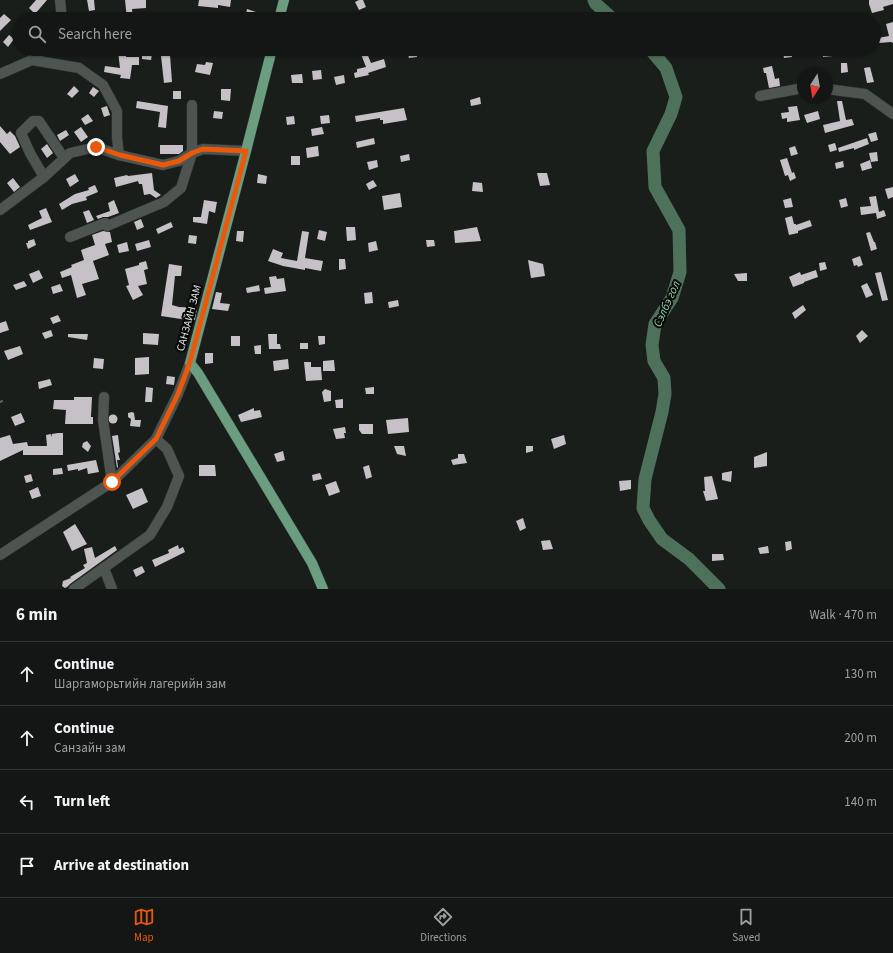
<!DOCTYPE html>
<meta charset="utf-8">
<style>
:root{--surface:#131614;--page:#202322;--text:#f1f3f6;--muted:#9d9fa0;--line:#323534;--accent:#ea580c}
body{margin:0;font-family:"Source Sans 3",sans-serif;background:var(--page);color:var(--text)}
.compass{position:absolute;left:797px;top:68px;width:36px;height:36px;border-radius:50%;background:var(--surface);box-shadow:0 1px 3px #0004;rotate:191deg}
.stop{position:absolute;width:12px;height:12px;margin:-9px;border:3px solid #ea580c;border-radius:50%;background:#fff}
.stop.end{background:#ea580c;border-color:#fff;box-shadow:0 1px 4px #0008}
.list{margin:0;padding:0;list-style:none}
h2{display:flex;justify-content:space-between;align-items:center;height:52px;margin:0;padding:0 16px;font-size:17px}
h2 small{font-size:13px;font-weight:400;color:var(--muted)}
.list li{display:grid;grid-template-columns:26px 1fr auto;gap:12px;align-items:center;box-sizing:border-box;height:64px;padding:0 16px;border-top:1px solid var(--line)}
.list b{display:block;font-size:15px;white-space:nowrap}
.list p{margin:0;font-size:13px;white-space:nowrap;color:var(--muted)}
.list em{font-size:13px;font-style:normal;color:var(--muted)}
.icon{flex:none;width:22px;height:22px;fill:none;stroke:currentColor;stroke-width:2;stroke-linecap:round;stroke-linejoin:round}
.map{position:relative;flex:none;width:893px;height:589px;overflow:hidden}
.search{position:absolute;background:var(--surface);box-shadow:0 1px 3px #0004;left:12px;right:12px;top:12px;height:44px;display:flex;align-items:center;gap:10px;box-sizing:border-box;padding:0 14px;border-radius:22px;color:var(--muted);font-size:15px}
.sheet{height:308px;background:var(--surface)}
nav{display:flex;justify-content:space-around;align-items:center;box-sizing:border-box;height:56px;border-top:1px solid var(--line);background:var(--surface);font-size:11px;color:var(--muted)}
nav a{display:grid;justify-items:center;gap:2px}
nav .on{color:var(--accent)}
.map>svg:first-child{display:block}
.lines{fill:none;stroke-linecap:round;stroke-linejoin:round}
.stream{stroke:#4e715c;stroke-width:2}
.river{stroke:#4e715c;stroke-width:13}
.building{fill:#c6c1c6}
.minor-casing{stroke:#353836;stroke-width:11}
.major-casing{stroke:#353836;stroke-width:11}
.minor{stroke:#4e5450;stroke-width:10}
.major{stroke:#6b9e81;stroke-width:10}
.route{stroke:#ea580c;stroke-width:5}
.labels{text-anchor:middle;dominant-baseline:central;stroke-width:4;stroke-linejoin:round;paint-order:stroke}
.street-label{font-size:11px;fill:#e1e4e2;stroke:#060706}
.water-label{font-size:12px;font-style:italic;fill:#95d2ad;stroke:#060706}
</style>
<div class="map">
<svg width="893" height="589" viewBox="0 0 893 589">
<rect width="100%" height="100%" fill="#191e1a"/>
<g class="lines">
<polyline class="stream" points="0,402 2,401"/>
<g class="river">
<polyline points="594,0 596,4 613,19"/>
<polyline points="650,49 666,68 676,97 671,114 653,151 655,187 679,230 680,272 672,298 655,324 652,345 654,361 664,378 665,394 662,412 645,479 643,508 649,520 662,539 689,559 719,589"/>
</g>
</g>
<g class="building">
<polygon points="36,0 47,0 35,14 29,8"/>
<polygon points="87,0 94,0 95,10 89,11"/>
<polygon points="125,0 146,0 146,8 132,9 133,19 127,19"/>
<polygon points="199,0 231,0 230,7 218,5 218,8 198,6"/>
<polygon points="359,0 363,0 366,7 359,10 355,2"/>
<polygon points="869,0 893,0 893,4 883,7 884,10 872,13 869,4"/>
<polygon points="247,9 256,12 255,17 246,15"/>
<polygon points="4,14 11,20 0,31 0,18"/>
<polygon points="893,22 893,43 891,42 879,43 878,38 889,36 886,24"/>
<polygon points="9,35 14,39 8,47 3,42"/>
<polygon points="416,49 417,57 409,58 407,51"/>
<polygon points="822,49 832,49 833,56 823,57"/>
<polygon points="126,50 126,57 139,57 139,65 132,65 130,79 120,78 121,75 104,72 105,66 120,68 118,51"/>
<polygon points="791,50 792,57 784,58 783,52"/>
<polygon points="366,51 371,63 384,59 386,67 368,73 369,75 355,78 354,73 357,72 357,69 366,67 361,54"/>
<polygon points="142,54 152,54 151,60 142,59"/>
<polygon points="170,55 172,82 164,83 161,56"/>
<polygon points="206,62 213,63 210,75 195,72 197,64 205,65"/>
<polygon points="841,63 847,63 848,72 841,73"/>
<polygon points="772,66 775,79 779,78 780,86 769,88 766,73 764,73 763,68"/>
<polygon points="870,67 874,82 867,83 864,68"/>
<polygon points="321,70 322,79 313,80 312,71"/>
<polygon points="302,74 303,83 292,83 291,75"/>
<polygon points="344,75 345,83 336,85 334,77"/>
<polygon points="74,86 79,91 72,98 67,94"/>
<polygon points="93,87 99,91 94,97 89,93"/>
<polygon points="221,89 231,89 230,101 221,100"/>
<rect x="173" y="91" width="8" height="8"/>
<polygon points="480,97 481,104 471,106 470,100"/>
<polygon points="137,101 168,106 166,128 158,127 160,112 136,108"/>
<polygon points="837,101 842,101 846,120 852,119 854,125 825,133 823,125 840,121"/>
<polygon points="107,106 110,115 104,117 101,108"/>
<polygon points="797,106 800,120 787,122 787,118 782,119 781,113 789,112 788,107"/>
<polygon points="404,108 407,120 383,124 383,120 380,120 380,118 356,122 355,116"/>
<polygon points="214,111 223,112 222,119 213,118"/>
<polygon points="818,111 820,119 807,123 804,115"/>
<polygon points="88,114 93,121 85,125 81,119"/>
<polygon points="329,115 330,123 321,124 320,116"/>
<polygon points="294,116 295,124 287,125 286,117"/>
<polygon points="0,126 7,134 10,131 15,136 20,147 10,154 0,142"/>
<polygon points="81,127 88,137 81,142 74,132"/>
<polygon points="322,127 324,134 312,136 311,129"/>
<polygon points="66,130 69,135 60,141 57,135"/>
<polygon points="876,132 878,140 871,142 868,134"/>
<polygon points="374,138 375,144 357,148 356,142"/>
<polygon points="867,138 869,144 854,150 854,148 839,152 838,148"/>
<polygon points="835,143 837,150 830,152 828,145"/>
<polygon points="47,144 53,153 47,158 41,149"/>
<polygon points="160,145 183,145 183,151 179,154 160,154"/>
<polygon points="318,146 319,156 307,158 306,148"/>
<polygon points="795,146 798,154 791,156 789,148"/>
<polygon points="877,152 878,161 871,162 869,153"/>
<polygon points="409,154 410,160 401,162 400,156"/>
<rect x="291" y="156" width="9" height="9"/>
<polygon points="787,158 792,173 794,172 796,178 790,181 788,175 785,176 780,160"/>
<polygon points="377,160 378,167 369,170 367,162"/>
<polygon points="870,160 872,168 862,171 860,164"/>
<polygon points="843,161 844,167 836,169 835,163"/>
<polygon points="152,173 154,190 161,195 156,198 150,194 144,195 142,184 139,184 138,181 116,187 114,178 127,175 128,176"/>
<polygon points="537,173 547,173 550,185 540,186"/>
<polygon points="75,174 79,181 70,187 66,179"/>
<polygon points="258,174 267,176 266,184 257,183"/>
<polygon points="13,178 20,187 14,192 7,183"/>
<polygon points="373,180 377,186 369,190 366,184"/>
<polygon points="473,182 482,183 483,192 472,191"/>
<polygon points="95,185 98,192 86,197 87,200 72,204 62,210 59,204 75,194 89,190 88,188"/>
<polygon points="893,187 893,197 888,199 885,189"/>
<polygon points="400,193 402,207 384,210 382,196"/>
<polygon points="876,196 879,212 884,210 886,216 877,219 876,213 861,215 860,207 871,206 869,197"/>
<polygon points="791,198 793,207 785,208 783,200"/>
<polygon points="846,198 848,206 841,208 839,200"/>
<polygon points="114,200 119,213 108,217 103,217 98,219 96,216 110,211 108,203"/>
<polygon points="204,200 217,202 215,213 209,211 207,224 193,222 193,217 201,217"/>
<polygon points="46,208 52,222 30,230 28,225 42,218 39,211"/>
<polygon points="89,210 94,220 87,223 83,212"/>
<polygon points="792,216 794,224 796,224 796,225 810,220 812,226 798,231 798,233 789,235 785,218"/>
<polygon points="141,219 144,227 137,230 134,222"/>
<polygon points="171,222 173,227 158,234 156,229"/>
<polygon points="346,227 355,227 356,240 347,241"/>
<polygon points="477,227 481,241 455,243 454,231"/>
<polygon points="319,230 327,232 325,241 317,239"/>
<polygon points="103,231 110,232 112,242 105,244 109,255 93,261 99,279 82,284 86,295 77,298 71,275 62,278 60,272 72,267 71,265 84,260 81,250 95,245 92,235"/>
<polygon points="237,231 244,231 243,242 236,241"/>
<polygon points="302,231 309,232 305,258 323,261 321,271 305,268 305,270 283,266 268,261 273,249 283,253 281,258 297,261"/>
<polygon points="870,232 874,242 875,242 877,249 871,251 866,233"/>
<polygon points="189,235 197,236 196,244 188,243"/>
<polygon points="34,239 36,245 28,249 26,243 28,243 28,241"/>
<polygon points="149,240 151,247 137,251 135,244"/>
<polygon points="426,240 434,240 435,246 427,247"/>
<polygon points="376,241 378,250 369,252 368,243"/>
<polygon points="127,242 129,251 119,253 117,245"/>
<polygon points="860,256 863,265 858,267 857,265 854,266 852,259"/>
<polygon points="339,259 345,259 346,269 339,270"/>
<polygon points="528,260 543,264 545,276 531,278"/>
<polygon points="146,261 148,269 144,270 147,284 138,286 143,295 133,300 126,286 129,285 125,269 139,265 139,263"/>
<polygon points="825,262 827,269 820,271 819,263"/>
<polygon points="169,264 182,266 181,276 175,276 172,305 179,307 197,308 195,320 181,319 161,316"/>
<polygon points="39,270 43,278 33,283 29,274"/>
<polygon points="816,270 818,277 804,282 804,283 793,287 789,277 800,272 801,275"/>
<polygon points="881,272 888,300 882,301 875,273"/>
<polygon points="747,273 747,281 738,281 734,274"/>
<polygon points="276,276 277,279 284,278 286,291 265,294 264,288 271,287 269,277"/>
<polygon points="24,281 27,286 16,290 13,285"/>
<polygon points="867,283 873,295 866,298 861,286"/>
<polygon points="60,284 63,291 53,294 51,287"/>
<polygon points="259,285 260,291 247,293 246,288"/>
<polygon points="216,292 222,293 220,303 230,304 228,311 212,309"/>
<polygon points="372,292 373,303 365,304 364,293"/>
<polygon points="398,300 399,306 389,308 388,302"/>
<polygon points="803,305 806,310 795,319 792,313"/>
<polygon points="58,315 61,321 53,324 50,318"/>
<polygon points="6,321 9,330 0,333 0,323"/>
<polygon points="51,330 53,336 45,339 42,333"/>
<polygon points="862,330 868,336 860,343 856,336"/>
<polygon points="143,333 159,334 158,345 143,344"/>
<polygon points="68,334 88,334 87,340 68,337"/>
<polygon points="268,334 277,334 277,344 280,344 281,349 269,349"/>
<rect x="231" y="336" width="9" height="10"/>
<polygon points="318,336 325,336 325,344 319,345"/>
<rect x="300" y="343" width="8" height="6"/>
<polygon points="261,345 261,354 255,354 254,346"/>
<polygon points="20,346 23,354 8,360 4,351"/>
<polygon points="205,353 213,353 213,363 205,364"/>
<polygon points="149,357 149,374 135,375 135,358"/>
<polygon points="94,358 104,359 103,369 93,368"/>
<polygon points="288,359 289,369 274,371 273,361"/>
<polygon points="334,360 335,371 323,371 323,361"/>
<polygon points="304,362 311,362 311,367 321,367 322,380 306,381"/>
<polygon points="167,376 175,377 174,385 166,384"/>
<polygon points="50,379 52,385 39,389 38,382"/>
<polygon points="146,387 153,388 152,402 145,402"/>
<polygon points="374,387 374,394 366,394 365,388"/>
<polygon points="325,389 331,391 331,401 324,402 322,392"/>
<polygon points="74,397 92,397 91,417 93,417 93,424 65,424 66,410 53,409 54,400 74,400"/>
<polygon points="343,399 343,408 336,408 335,400"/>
<polygon points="254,408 254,411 260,410 262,417 241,422 238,415"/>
<polygon points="132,412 134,413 135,420 141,420 140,427 130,426 131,419 128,417 128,413"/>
<polygon points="21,413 25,422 15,426 11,417"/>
<circle cx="113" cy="419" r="4.5"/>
<polygon points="408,418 409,432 388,434 386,420"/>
<polygon points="359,424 373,424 373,434 362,434 359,430"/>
<polygon points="345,427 346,433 344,433 345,438 336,439 333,429"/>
<polygon points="58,433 63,433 63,455 23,455 23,450 0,461 0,438 10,435 13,444 27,442 28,446 47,446 46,435 51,434 52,437 52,434"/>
<polygon points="118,435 120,452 118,453 120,460 117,460 118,467 117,468 112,436"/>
<polygon points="564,435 566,444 554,449 551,439"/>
<polygon points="87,441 91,446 88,452 82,447 83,443"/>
<polygon points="394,446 404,446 406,456 397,454"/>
<polygon points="526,446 533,446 533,451 526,453"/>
<polygon points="283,451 285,460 277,462 274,454"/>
<polygon points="767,452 767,466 754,468 754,457"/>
<polygon points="458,454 464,454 467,463 453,465 451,460 458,458"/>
<polygon points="96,460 99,472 88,474 87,468 78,471 78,469 68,471 67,465"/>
<polygon points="199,465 215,465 216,476 199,476"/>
<polygon points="369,465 372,477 366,479 363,467"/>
<polygon points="62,468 63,474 53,475 53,469"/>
<polygon points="732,471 731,482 722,480 722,473"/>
<polygon points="320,473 322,479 313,481 312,475"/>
<polygon points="31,474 33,481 26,483 24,476"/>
<polygon points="712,476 718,499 706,501 703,491 705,491 704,477"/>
<polygon points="631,480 631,489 620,491 619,481"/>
<polygon points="336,481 340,492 329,496 325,485"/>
<polygon points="38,487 41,496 32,499 29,491"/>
<polygon points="142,488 148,502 133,509 126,495"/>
<polygon points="523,518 526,528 520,531 516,521"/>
<polygon points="75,524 87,544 72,551 63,532"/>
<polygon points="550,540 553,549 543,550 541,541"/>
<polygon points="791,541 792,549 786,551 785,542"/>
<polygon points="178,545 179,549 183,547 185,552 155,567 152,560 169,553 168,550"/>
<polygon points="115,546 117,550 70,584 67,587 65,588 62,586 63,581 71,578 70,577 85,568 83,565 87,563 84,549 92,547 95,558"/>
<polygon points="768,546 769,553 760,554 758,548"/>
<polygon points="712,554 723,554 724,560 712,561"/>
<polygon points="142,566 145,572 136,577 133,570"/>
</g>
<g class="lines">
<defs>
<g id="minor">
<polyline points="60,0 62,19"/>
<polyline points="32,60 43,49"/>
<polyline points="0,74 32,60 79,68 103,85 117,111 117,138 119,155"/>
<polyline points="827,89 865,94 893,114"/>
<polyline points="760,96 803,88"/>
<polyline points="44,177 30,153 21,133 33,121 39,121 64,158"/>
<polyline points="0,210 44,177 70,153 96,147 119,155 163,165 179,161 192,153 203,149 246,151"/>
<polyline points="70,237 105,223 107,226 164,202 181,188 192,153 192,105"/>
<polyline points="104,397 103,420 112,482"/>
<polyline points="0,555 112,482 156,439 178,394 190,363"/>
<polyline points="104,568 112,589"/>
<polyline points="74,589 150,535 167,507 179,476 167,449 156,439"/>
</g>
<g id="major">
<polyline points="279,19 284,0"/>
<polyline points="272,49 246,151 190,363 198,373 312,563 323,589"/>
</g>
</defs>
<use href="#minor" class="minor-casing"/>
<use href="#major" class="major-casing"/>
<use href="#minor" class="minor"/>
<use href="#major" class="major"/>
</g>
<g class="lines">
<polyline class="route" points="96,147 120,155 163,165 179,161 192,153 203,149 246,151 190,362 178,394 156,439 112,482"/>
</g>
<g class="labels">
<g class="street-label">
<text transform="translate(189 318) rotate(-75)">САНЗАЙН ЗАМ</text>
</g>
<g class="water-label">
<text transform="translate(667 304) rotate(-66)">Сэлбэ гол</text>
</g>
</g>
</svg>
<svg class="compass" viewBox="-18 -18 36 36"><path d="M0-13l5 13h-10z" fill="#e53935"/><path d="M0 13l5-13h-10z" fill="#9d9fa0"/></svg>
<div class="stop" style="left:112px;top:482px"></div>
<div class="stop end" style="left:96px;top:147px"></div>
<div class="search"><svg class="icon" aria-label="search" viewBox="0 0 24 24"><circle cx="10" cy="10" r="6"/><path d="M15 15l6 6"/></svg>Search here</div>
</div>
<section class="sheet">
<h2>6 min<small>Walk · 470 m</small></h2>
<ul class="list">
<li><svg class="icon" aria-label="ahead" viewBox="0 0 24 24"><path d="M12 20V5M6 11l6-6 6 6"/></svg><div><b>Continue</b><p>Шаргаморьтийн лагерийн зам</p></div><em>130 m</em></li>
<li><svg class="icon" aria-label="ahead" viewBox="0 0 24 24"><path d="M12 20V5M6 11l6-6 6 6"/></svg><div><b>Continue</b><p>Санзайн зам</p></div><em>200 m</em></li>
<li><svg class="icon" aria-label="left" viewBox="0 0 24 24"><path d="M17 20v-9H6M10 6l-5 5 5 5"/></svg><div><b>Turn left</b></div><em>140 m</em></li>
<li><svg class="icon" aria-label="arrive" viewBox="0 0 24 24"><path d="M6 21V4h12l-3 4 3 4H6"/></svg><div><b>Arrive at destination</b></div></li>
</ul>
</section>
<nav>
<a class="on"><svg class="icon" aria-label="map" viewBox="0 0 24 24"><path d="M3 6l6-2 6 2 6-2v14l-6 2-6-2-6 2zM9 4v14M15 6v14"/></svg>Map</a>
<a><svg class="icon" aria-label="directions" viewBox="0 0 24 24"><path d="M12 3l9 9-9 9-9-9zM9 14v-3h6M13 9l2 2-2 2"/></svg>Directions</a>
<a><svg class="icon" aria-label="saved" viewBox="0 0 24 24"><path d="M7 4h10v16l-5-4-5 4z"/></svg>Saved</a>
</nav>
